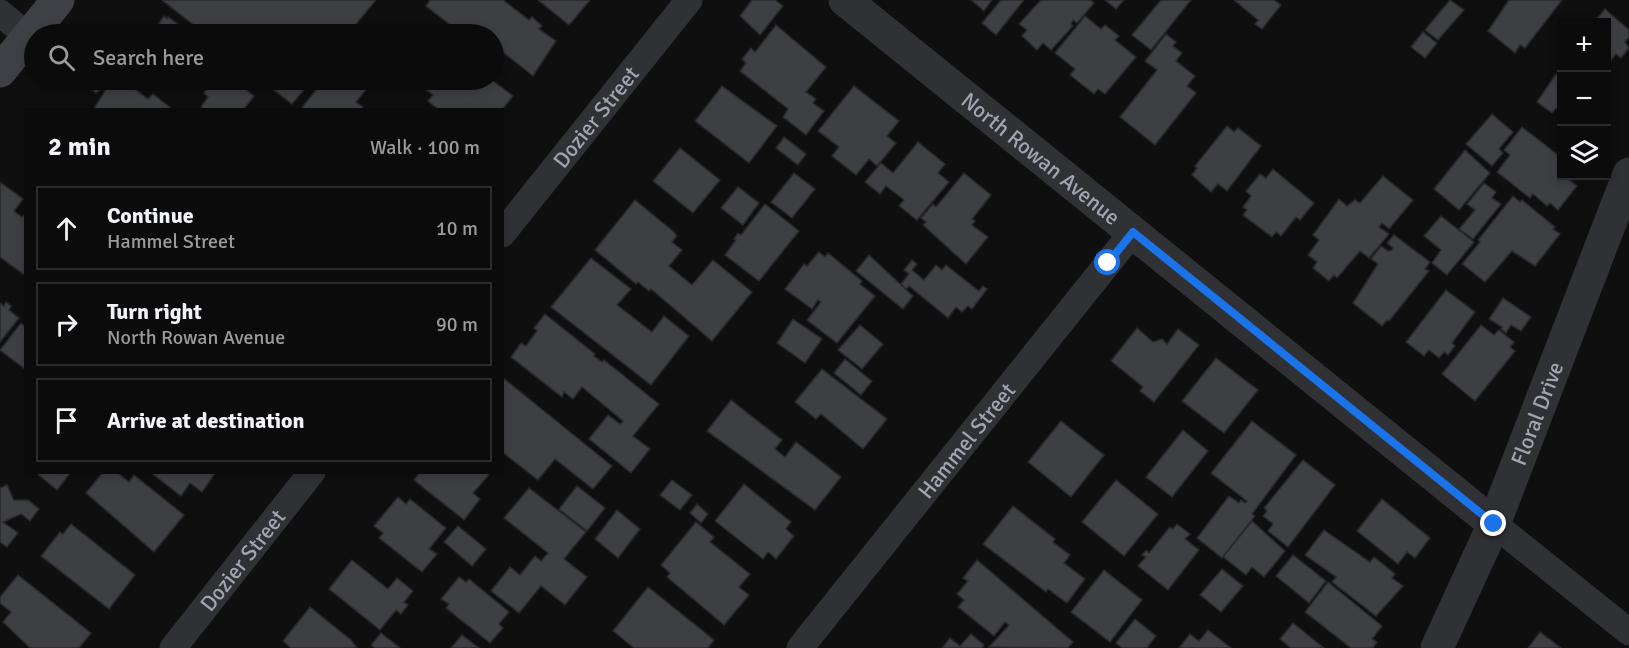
<!DOCTYPE html>
<meta charset="utf-8">
<style>
:root{--surface:#0b0b0c;--page:#19191a;--text:#f1f3f6;--muted:#9a9b9d;--line:#2b2b2d}
body{margin:0;font-family:Signika,sans-serif;background:var(--page);color:var(--text)}
.controls{position:absolute;right:18px;top:18px;display:grid;overflow:hidden;border-radius:0px;box-shadow:0 3px 9px #0003}
.controls button{width:54px;height:54px;display:grid;place-items:center;padding:0;border:0;border-bottom:2px solid var(--line);background:var(--surface);color:var(--text);font:30px sans-serif}
.stop{position:absolute;width:18px;height:18px;margin:-14px;border:4px solid #1a73e8;border-radius:50%;background:#fff}
.stop.end{background:#1a73e8;border-color:#fff;box-shadow:0 2px 6px #0008}
.list{margin:0;padding:0;list-style:none}
h2{display:flex;justify-content:space-between;align-items:center;height:78px;margin:0;padding:0 24px;font-size:26px}
h2 small{font-size:20px;font-weight:400;color:var(--muted)}
.list li{display:grid;grid-template-columns:39px 1fr auto;gap:18px;align-items:center;box-sizing:border-box;height:84px;margin:0 12px 12px;padding:0 12px;border:2px solid var(--line);border-radius:0px}
.list b{display:block;font-size:22px;white-space:nowrap}
.list p{margin:0;font-size:20px;white-space:nowrap;color:var(--muted)}
.list em{font-size:20px;font-style:normal;color:var(--muted)}
.icon{flex:none;width:33px;height:33px;fill:none;stroke:currentColor;stroke-width:2;stroke-linecap:round;stroke-linejoin:round}
.map{position:relative;flex:none;width:1629px;height:648px;overflow:hidden}
.search{position:absolute;background:var(--surface);box-shadow:0 3px 9px #0003;left:24px;top:24px;width:480px;height:66px;display:flex;align-items:center;gap:15px;box-sizing:border-box;padding:0 21px;border-radius:33px;color:var(--muted);font-size:22px}
.panel{position:absolute;background:var(--surface);box-shadow:0 3px 9px #0003;left:24px;top:108px;width:480px;height:366px;border-radius:0px}
.map>svg:first-child{display:block}
.building{fill:#3e3f43;stroke:#29292c;stroke-width:1.5}
.lines{fill:none;stroke-linecap:round;stroke-linejoin:round}
.minor{stroke:#303135;stroke-width:27}
.tertiary{stroke:#303135;stroke-width:33}
.secondary{stroke:#3e4045;stroke-width:33}
.route{stroke:#1a73e8;stroke-width:8}
.labels{text-anchor:middle;dominant-baseline:central;stroke-width:4.5;stroke-linejoin:round;paint-order:stroke}
.street-label{font-size:22px;fill:#a1a5b0;stroke:#0a0a0b}
</style>
<div class="map">
<svg width="1629" height="648" viewBox="0 0 1629 648">
<rect width="100%" height="100%" fill="#0f0f10"/>
<g class="building">
<polygon points="162,0 376,0 348,34 205,34"/>
<polygon points="430,0 503,0 529,20 532,17 542,26 539,29 556,41 533,76 494,45 494,34 480,34 468,25 462,34 426,6"/>
<polygon points="538,0 590,0 569,25"/>
<polygon points="752,0 775,0 783,6 760,35 740,16"/>
<polygon points="971,0 992,0 984,11"/>
<polygon points="1001,0 1024,0 996,35 982,23"/>
<polygon points="1041,0 1090,0 1094,3 1077,23 1073,20 1071,24 1073,26 1051,50 1043,43 1037,50 1022,36 1027,30 1019,24"/>
<polygon points="1105,0 1124,0 1116,9"/>
<polygon points="1161,0 1191,0 1151,50 1132,35"/>
<polygon points="1234,0 1274,0 1281,5 1262,29 1255,24 1258,20"/>
<polygon points="1450,0 1464,10 1438,40 1425,30"/>
<polygon points="1509,0 1562,0 1525,48 1520,45 1515,53 1488,31"/>
<polygon points="1605,9 1629,30 1629,37 1625,42 1629,48 1621,58 1616,54 1607,65 1606,22 1594,22"/>
<polygon points="164,16 167,19 168,17 191,34 152,34"/>
<polygon points="1085,16 1101,29 1105,25 1119,36 1115,40 1136,57 1105,94 1098,89 1094,94 1070,75 1075,69 1055,53"/>
<polygon points="776,25 826,67 806,92 816,99 813,103 824,111 806,135 783,117 788,109 740,71 746,63 742,59 751,48 755,52"/>
<polygon points="1423,32 1437,43 1425,58 1411,47"/>
<polygon points="1166,34 1176,42 1173,46 1182,53 1176,61 1195,76 1187,86 1196,93 1155,145 1120,117 1157,70 1145,61"/>
<polygon points="1556,74 1562,77 1562,113 1556,108 1552,113 1537,102"/>
<polygon points="82,80 111,80 96,93"/>
<polygon points="112,80 123,80 148,99 153,94 172,109 93,110"/>
<polygon points="179,80 200,80 192,89"/>
<polygon points="212,80 234,80 254,96 243,110 205,110 201,107 208,97 204,93"/>
<polygon points="261,80 312,80 292,104"/>
<polygon points="324,80 374,80 356,102 363,107 361,110 300,110"/>
<polygon points="413,80 492,80 513,96 502,110 439,110 428,101 433,95"/>
<polygon points="722,86 777,126 749,163 695,121"/>
<polygon points="854,86 899,121 887,136 896,143 877,166 869,159 856,175 832,156 839,147 818,131"/>
<polygon points="1492,114 1513,132 1499,149 1503,153 1492,166 1466,144"/>
<polygon points="1227,126 1234,132 1238,128 1261,146 1227,191 1218,184 1211,192 1192,175 1197,168 1195,166"/>
<polygon points="1522,127 1562,158 1562,176 1571,176 1568,179 1577,186 1558,210 1550,203 1547,206 1533,194 1530,198 1497,172 1510,155 1504,150"/>
<polygon points="784,137 806,154 798,165 776,148"/>
<polygon points="918,142 945,164 938,173 949,182 917,220 899,206 904,200 886,186 880,194 865,182 881,163 893,173"/>
<polygon points="680,148 720,180 693,213 653,181"/>
<polygon points="1465,150 1490,173 1459,210 1434,189"/>
<polygon points="1273,169 1314,203 1300,220 1296,217 1281,236 1276,232 1272,237 1243,215 1247,210 1243,207 1251,196 1246,191 1260,174 1266,178"/>
<polygon points="794,173 815,189 792,218 771,202"/>
<polygon points="964,173 991,195 972,219 975,221 972,225 988,237 966,264 923,225 926,222 921,218 933,204 936,207"/>
<polygon points="1383,176 1413,200 1389,229 1382,223 1379,227 1389,234 1369,258 1360,251 1337,278 1334,275 1329,281 1313,268 1317,262 1308,255 1319,240 1313,235 1339,199 1347,206 1355,200 1360,203"/>
<polygon points="0,182 23,199 14,211 22,217 26,213 26,276 0,257"/>
<polygon points="1484,183 1496,192 1492,198 1501,204 1473,239 1459,229 1475,210 1467,204"/>
<polygon points="738,187 759,203 743,225 721,208"/>
<polygon points="1513,196 1520,202 1522,200 1555,227 1553,229 1560,234 1535,266 1512,251 1485,282 1462,264 1480,242 1478,240"/>
<polygon points="635,200 674,232 677,236 672,242 682,250 669,266 692,285 713,260 752,292 712,341 651,289 649,291 638,282 636,284 595,250"/>
<polygon points="765,204 799,231 759,281 725,255 736,240 734,239 738,233 741,235"/>
<polygon points="1441,216 1474,242 1447,275 1432,263 1441,250 1424,236"/>
<polygon points="1394,235 1430,262 1425,269 1429,271 1389,321 1387,320 1382,326 1353,303 1378,264 1371,259 1381,246 1388,251 1392,250 1393,248 1387,243"/>
<polygon points="819,252 825,257 828,253 862,281 860,284 875,296 837,343 807,320 821,302 818,300 812,309 785,289 804,264 807,266"/>
<polygon points="869,255 913,296 903,309 856,271"/>
<polygon points="591,258 631,289 617,305 652,332 664,316 689,336 651,385 551,307"/>
<polygon points="912,260 917,264 912,270 924,280 936,265 942,270 946,265 979,291 983,286 987,289 972,309 968,306 962,312 956,307 948,318 909,286 906,289 901,284 909,274 904,270"/>
<polygon points="1446,290 1475,312 1452,343 1455,346 1448,355 1444,352 1439,358 1429,350 1424,356 1406,342"/>
<polygon points="1503,298 1531,317 1521,331 1511,325 1506,333 1501,329 1502,327 1489,319"/>
<polygon points="6,302 11,306 9,310 19,318 0,342 0,303 4,306"/>
<polygon points="545,314 595,354 594,356 602,362 604,360 659,404 633,436 650,449 631,473 589,439 608,415 620,424 623,421 582,387 573,399 564,392 562,397 511,357 521,343 526,346 537,331 534,328"/>
<polygon points="793,319 822,339 805,363 777,343"/>
<polygon points="21,323 26,327 26,370 0,350"/>
<polygon points="860,325 883,344 862,369 838,350"/>
<polygon points="1481,325 1494,335 1499,330 1514,342 1510,347 1515,351 1475,401 1442,374"/>
<polygon points="1137,328 1153,342 1162,339 1167,344 1178,329 1199,345 1154,402 1140,391 1143,387 1111,361"/>
<polygon points="1216,358 1258,390 1224,433 1182,401"/>
<polygon points="845,359 872,381 861,395 834,373"/>
<polygon points="822,369 887,419 863,449 821,414 816,419 795,402"/>
<polygon points="502,377 612,466 593,489 555,459 538,480 502,452"/>
<polygon points="731,400 782,440 775,449 785,457 796,442 841,477 815,510 707,431"/>
<polygon points="1061,421 1104,455 1071,497 1028,462"/>
<polygon points="1252,421 1296,455 1252,514 1255,516 1222,558 1197,538 1229,496 1239,503 1241,500 1245,503 1247,501 1211,473"/>
<polygon points="1183,430 1208,451 1172,497 1146,477"/>
<polygon points="1303,460 1335,485 1288,547 1268,531 1273,524 1263,516 1267,511 1264,508"/>
<polygon points="35,472 71,472 57,490"/>
<polygon points="103,472 117,472 129,482 134,475 184,515 154,552 86,493"/>
<polygon points="150,472 216,472 202,492 190,483 181,496"/>
<polygon points="420,472 486,472 489,475 473,493 480,499 464,520 414,480"/>
<polygon points="672,480 692,495 680,510 660,495"/>
<polygon points="1116,480 1158,514 1124,556 1082,522"/>
<polygon points="744,484 791,522 786,529 794,536 776,559 768,552 763,559 715,521"/>
<polygon points="7,485 14,500 28,500 39,509 30,521 21,514 3,522 18,533 7,547 0,542 0,488"/>
<polygon points="577,486 605,508 587,531 559,509"/>
<polygon points="529,488 586,532 564,559 587,577 565,605 541,586 519,613 491,591 510,567 520,575 535,556 541,561 548,553 504,518"/>
<polygon points="398,497 406,504 410,499 446,528 429,549 437,554 422,572 379,538 383,533 374,526"/>
<polygon points="1382,499 1430,538 1415,558 1407,552 1398,564 1357,531"/>
<polygon points="697,504 708,514 701,523 690,513"/>
<polygon points="1013,506 1055,539 1053,542 1070,555 1064,563 1085,579 1067,603 1048,589 1046,592 983,544"/>
<polygon points="617,510 640,529 618,558 595,539"/>
<polygon points="1252,521 1285,551 1264,577 1252,567 1246,575 1223,557"/>
<polygon points="696,522 714,537 710,542 750,574 739,587 749,595 724,625 667,577 670,573 661,565"/>
<polygon points="71,524 135,575 109,609 41,556 60,532 63,534"/>
<polygon points="1177,524 1190,534 1185,539 1199,550 1168,590 1138,566 1146,557 1142,555 1146,550 1149,553 1170,527 1173,529"/>
<polygon points="458,526 486,549 472,566 444,542"/>
<polygon points="1324,530 1370,562 1374,557 1395,574 1392,578 1403,586 1376,616 1332,582 1336,577 1305,555"/>
<polygon points="1293,555 1326,581 1309,603 1276,576"/>
<polygon points="352,560 388,589 397,578 413,591 404,602 408,605 401,614 396,610 380,630 329,589"/>
<polygon points="977,560 1073,642 1068,648 989,647 1009,625 1005,622 994,636 958,607 964,600 957,594 968,581 963,578"/>
<polygon points="1222,569 1243,586 1221,612 1200,595"/>
<polygon points="1104,570 1142,600 1110,642 1071,612"/>
<polygon points="18,575 91,633 79,648 30,648 3,622 11,612 0,603 0,597"/>
<polygon points="459,577 466,582 469,579 509,612 499,624 503,628 490,643 446,608 449,604 441,599"/>
<polygon points="1328,582 1382,626 1372,639 1377,642 1373,648 1351,648 1305,612"/>
<polygon points="648,587 714,640 708,648 634,648 613,631"/>
<polygon points="310,607 351,640 357,648 291,648 283,641"/>
<polygon points="1135,619 1156,636 1147,648 1122,648 1116,643"/>
<polygon points="1293,623 1324,648 1291,648 1280,639"/>
<polygon points="1208,630 1231,648 1179,648 1190,634 1199,641"/>
<polygon points="1540,632 1561,648 1528,648"/>
<polygon points="381,633 400,648 375,648 371,645"/>
<polygon points="971,634 984,645 982,648 942,648 950,638 960,646"/>
<polygon points="462,635 479,648 451,648"/>
</g>
<g class="lines">
<g class="minor">
<polyline points="0,13 28,36"/>
<path id="s1" d="M502,234L689,0"/>
<polyline points="1494,524 1629,632"/>
<path id="s2" d="M173,648L312,472"/>
<path id="s3" d="M800,648L1133,232"/>
</g>
<g class="tertiary">
<path id="s4" d="M845,0L1494,524"/>
<path id="s5" d="M1437,648L1494,524L1629,174"/>
</g>
<polyline class="secondary" points="0,71 58,0"/>
</g>
<g class="lines">
<polyline class="route" points="1108,263 1133,232 1494,524"/>
</g>
<g class="labels">
<g class="street-label">
<text stroke="none"><textPath href="#s1" startOffset="150">Dozier Street</textPath></text>
<text stroke="none"><textPath href="#s4" startOffset="252">North Rowan Avenue</textPath></text>
<text stroke="none"><textPath href="#s5" startOffset="255">Floral Drive</textPath></text>
<text stroke="none"><textPath href="#s3" startOffset="266">Hammel Street</textPath></text>
<text stroke="none"><textPath href="#s2" startOffset="112">Dozier Street</textPath></text>
</g>
</g>
</svg>
<div class="controls">
<button>+</button>
<button>−</button>
<button><svg class="icon" aria-label="layers" viewBox="0 0 24 24"><path d="M12 4l9 5-9 5-9-5zM3 14l9 5 9-5"/></svg></button>
</div>
<div class="stop" style="left:1108px;top:263px"></div>
<div class="stop end" style="left:1494px;top:524px"></div>
<div class="search"><svg class="icon" aria-label="search" viewBox="0 0 24 24"><circle cx="10" cy="10" r="6"/><path d="M15 15l6 6"/></svg>Search here</div>
<section class="panel">
<h2>2 min<small>Walk · 100 m</small></h2>
<ul class="list">
<li><svg class="icon" aria-label="ahead" viewBox="0 0 24 24"><path d="M12 20V5M6 11l6-6 6 6"/></svg><div><b>Continue</b><p>Hammel Street</p></div><em>10 m</em></li>
<li><svg class="icon" aria-label="right" viewBox="0 0 24 24"><path d="M7 20v-9h11M14 6l5 5-5 5"/></svg><div><b>Turn right</b><p>North Rowan Avenue</p></div><em>90 m</em></li>
<li><svg class="icon" aria-label="arrive" viewBox="0 0 24 24"><path d="M6 21V4h12l-3 4 3 4H6"/></svg><div><b>Arrive at destination</b></div></li>
</ul>
</section>
</div>
